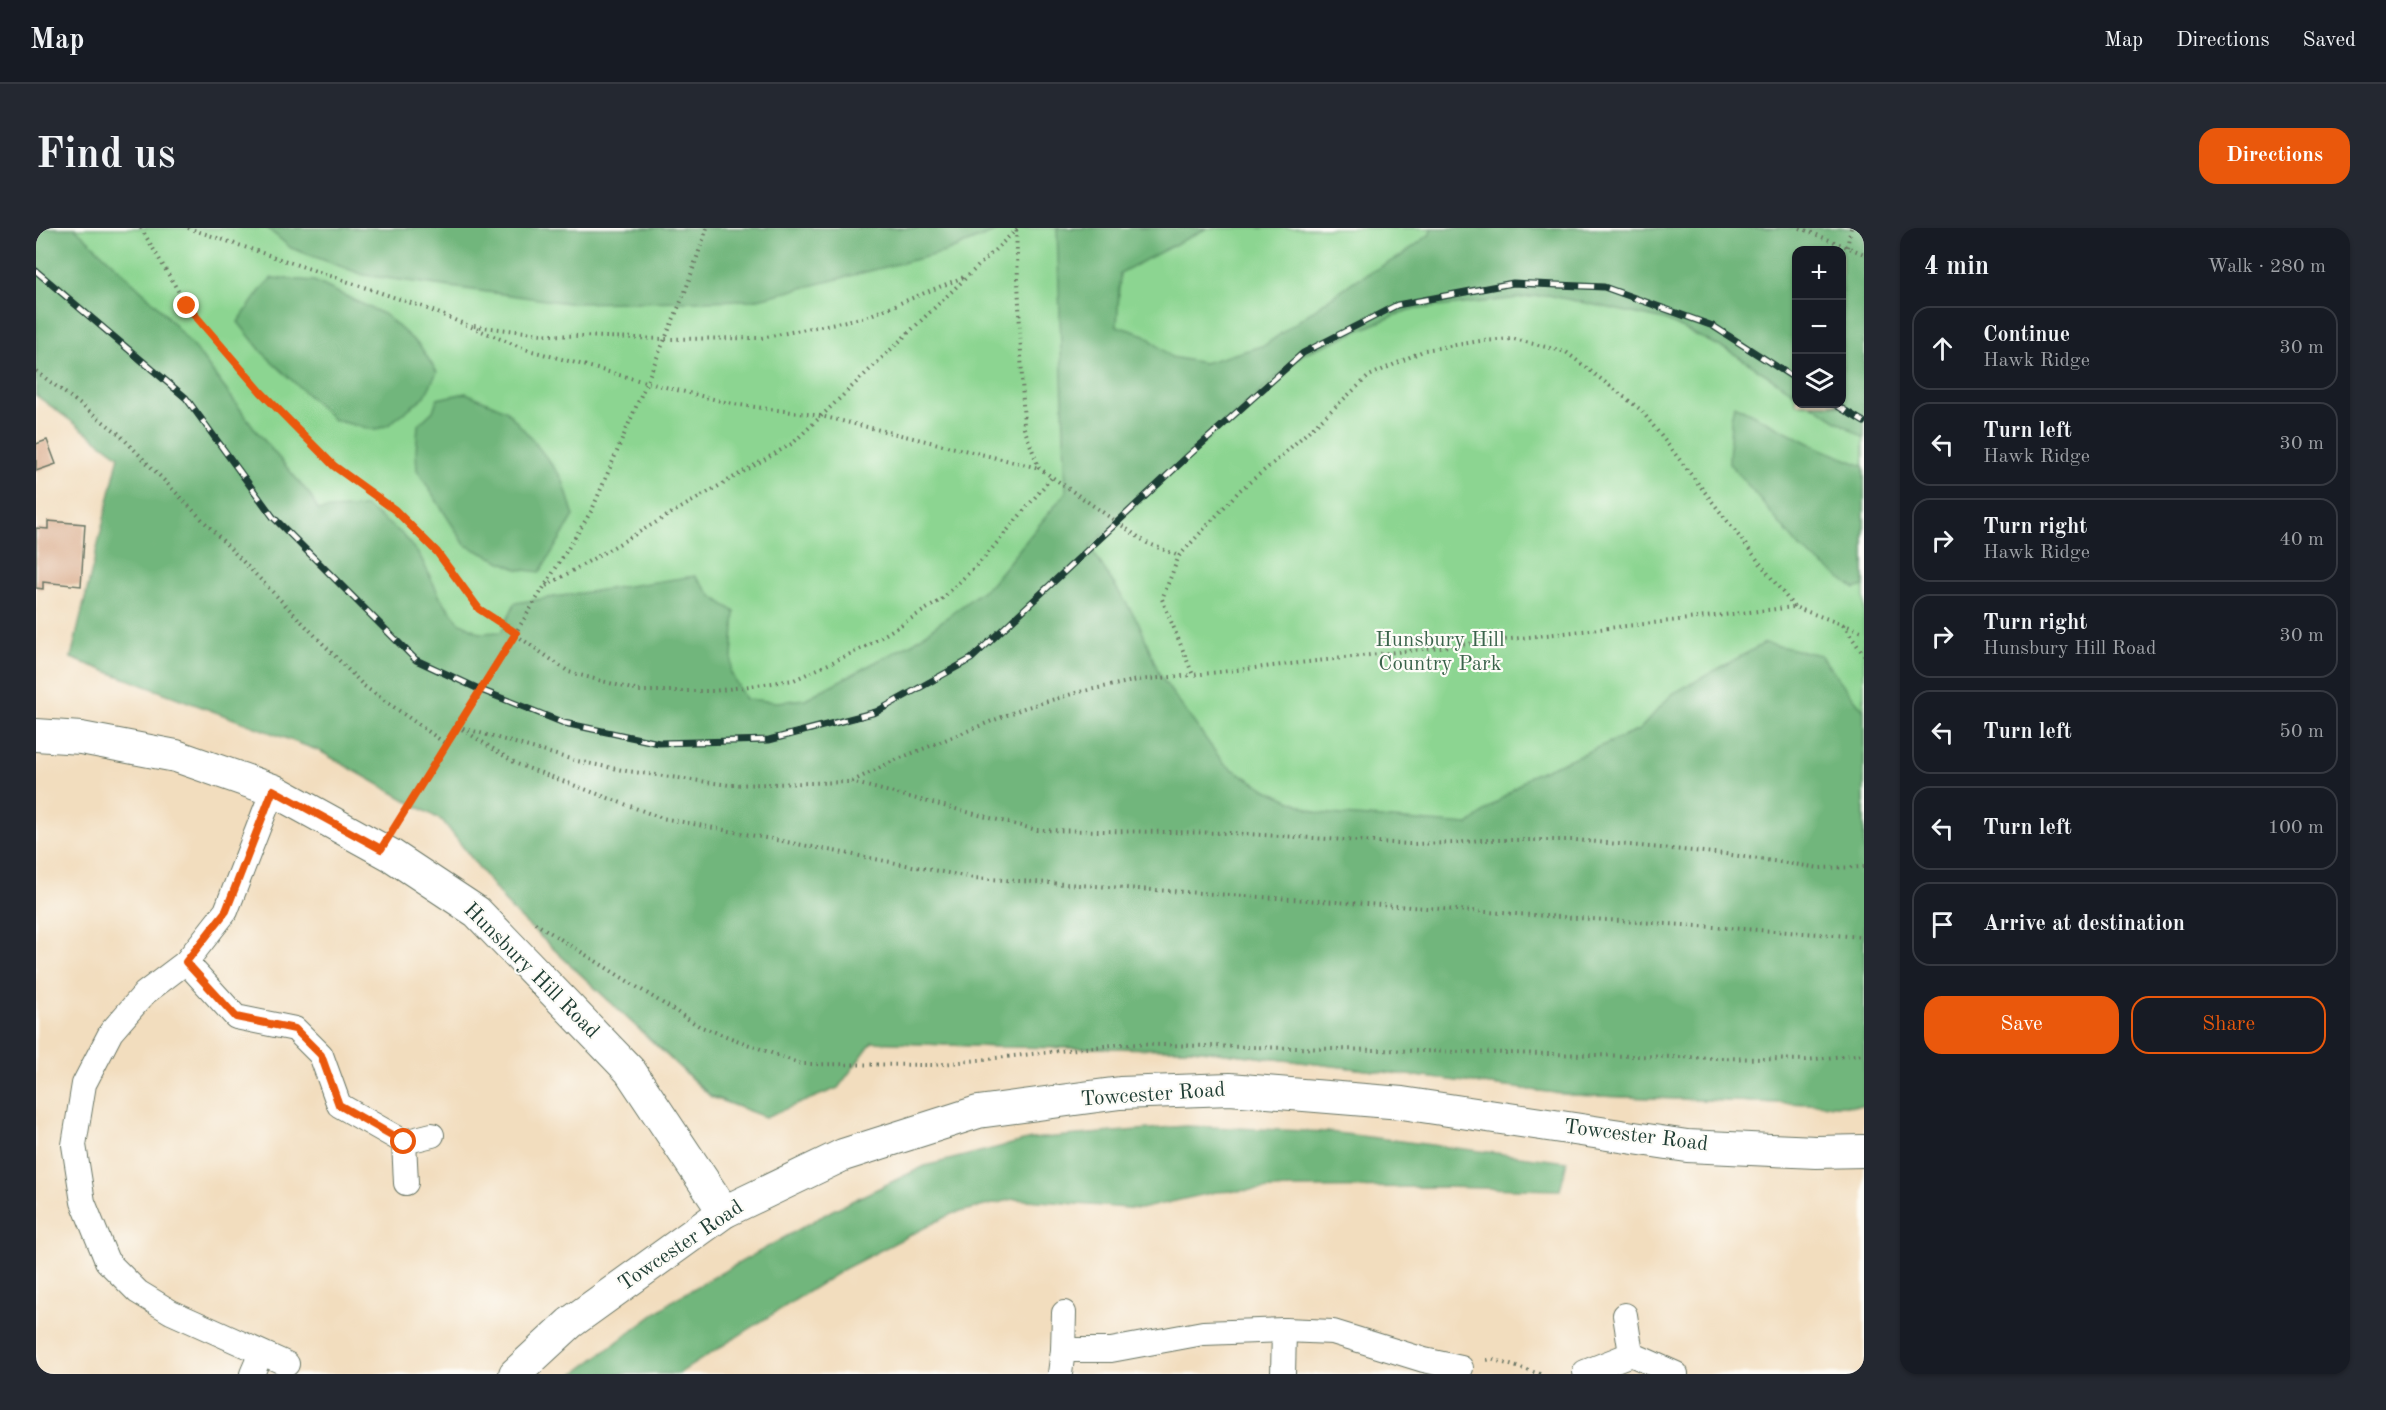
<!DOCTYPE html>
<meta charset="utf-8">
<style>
:root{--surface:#171b24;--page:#242831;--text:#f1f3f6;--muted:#9ea1a6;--line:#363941;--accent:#ea580c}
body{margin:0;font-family:"Old Standard TT",serif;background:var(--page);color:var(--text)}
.controls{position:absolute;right:18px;top:18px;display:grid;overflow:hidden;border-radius:12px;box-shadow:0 2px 4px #0004}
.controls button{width:54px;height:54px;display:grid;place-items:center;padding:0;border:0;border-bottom:2px solid var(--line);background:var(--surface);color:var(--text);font:30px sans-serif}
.stop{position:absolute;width:18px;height:18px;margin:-14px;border:4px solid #ea580c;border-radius:50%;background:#fff}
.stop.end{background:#ea580c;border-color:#fff;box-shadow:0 2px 6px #0008}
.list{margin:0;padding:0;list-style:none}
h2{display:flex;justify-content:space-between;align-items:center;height:78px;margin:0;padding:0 24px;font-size:26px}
h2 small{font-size:20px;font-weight:400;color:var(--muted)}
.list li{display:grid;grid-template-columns:39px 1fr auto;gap:18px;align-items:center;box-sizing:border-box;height:84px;margin:0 12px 12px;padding:0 12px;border:2px solid var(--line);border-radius:18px}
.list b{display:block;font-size:22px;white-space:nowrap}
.list p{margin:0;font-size:20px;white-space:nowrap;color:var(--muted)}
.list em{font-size:20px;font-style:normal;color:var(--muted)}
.actions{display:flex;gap:12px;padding:18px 24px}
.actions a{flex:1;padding:14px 0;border:2px solid var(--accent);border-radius:18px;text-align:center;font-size:21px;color:var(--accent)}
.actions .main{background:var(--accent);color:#fff}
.icon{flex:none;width:33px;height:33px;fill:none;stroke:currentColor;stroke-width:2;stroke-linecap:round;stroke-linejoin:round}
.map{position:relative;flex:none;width:1828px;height:1146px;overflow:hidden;border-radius:18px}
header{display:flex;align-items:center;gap:36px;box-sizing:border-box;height:84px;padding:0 30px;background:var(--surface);border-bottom:2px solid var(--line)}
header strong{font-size:28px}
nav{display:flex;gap:33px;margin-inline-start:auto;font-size:21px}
.intro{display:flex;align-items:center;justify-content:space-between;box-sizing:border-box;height:144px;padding:0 36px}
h1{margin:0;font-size:42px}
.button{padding:15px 27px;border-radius:18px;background:var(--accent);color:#fff;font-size:21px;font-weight:700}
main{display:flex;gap:36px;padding:0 36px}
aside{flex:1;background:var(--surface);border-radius:18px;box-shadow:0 2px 4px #0004}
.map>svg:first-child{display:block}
.green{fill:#8cd591;stroke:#568962;stroke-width:1.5;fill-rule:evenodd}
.forest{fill:#71b67b;stroke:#487a58;stroke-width:1.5}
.building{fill:#dbae8f}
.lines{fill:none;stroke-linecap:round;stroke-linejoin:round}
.minor-casing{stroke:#697564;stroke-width:26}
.tertiary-casing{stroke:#697564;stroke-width:34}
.path{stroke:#697564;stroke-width:4;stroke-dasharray:1.5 4.5;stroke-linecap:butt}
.minor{stroke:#fff;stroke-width:24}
.tertiary{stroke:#fff;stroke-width:32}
.rail-casing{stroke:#1f3d34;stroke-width:7}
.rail{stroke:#fdfcf7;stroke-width:4.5;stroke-dasharray:14;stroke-linecap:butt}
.route{stroke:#ea580c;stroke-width:8}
.labels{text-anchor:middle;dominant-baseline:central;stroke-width:4.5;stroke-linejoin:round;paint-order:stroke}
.park-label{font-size:21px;fill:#3a634b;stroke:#fdfcf7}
.street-label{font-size:21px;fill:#1f3d34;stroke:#fdfcf7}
</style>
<header>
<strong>Map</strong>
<nav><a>Map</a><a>Directions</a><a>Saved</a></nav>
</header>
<div class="intro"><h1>Find us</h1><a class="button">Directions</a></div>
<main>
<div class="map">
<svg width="1828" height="1146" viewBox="0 0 1828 1146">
<rect width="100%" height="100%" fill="#fdfcf7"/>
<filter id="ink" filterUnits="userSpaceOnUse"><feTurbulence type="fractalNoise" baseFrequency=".0167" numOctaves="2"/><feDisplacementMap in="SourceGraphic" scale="12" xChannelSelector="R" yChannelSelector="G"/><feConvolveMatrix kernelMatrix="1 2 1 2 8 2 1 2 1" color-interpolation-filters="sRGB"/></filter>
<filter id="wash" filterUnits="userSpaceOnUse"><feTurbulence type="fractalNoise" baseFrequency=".008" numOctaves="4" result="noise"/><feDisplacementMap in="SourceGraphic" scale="24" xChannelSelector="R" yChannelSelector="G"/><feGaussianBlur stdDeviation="1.35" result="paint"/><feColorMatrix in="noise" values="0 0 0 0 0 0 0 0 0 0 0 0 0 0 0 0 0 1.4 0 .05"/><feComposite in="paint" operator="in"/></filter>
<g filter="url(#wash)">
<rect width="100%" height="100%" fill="#f2ddbe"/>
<path class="green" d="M0,0H1828V878L1537,867L1157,821L965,819L836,814L802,860L729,889L675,869L475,681L407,593L284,523L35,430L83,228L0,167ZM1760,22H1806V176H1760Z"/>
<g class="forest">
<polygon points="0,0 39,0 120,76 161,123 222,205 274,267 282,282 330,279 365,305 384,328 404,369 423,394 444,405 465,404 479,375 659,348 677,369 699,384 695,445 709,471 741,474 769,471 878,414 955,356 1030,264 1021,0 1171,0 1084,45 1081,98 1109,107 1135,129 1168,135 1229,117 1318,53 1365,28 1394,6 1395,0 1828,0 1828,210 1775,176 1806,176 1806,22 1760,22 1760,166 1697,125 1629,92 1512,67 1372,82 1267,126 1151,229 1054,319 1103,395 1124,448 1188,536 1231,562 1282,585 1432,597 1494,548 1603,502 1636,466 1729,415 1784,427 1828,483 1828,878 1537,867 1157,821 965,819 836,814 802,860 729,889 675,868 475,681 407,593 284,523 35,430 83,228 0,167"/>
<polygon points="231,0 968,0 909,24 718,72 532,75 328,47 255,20"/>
<polygon points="236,50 278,53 349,87 384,118 401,144 389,168 352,197 339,202 298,192 226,124 202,94 226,60"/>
<polygon points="430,165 470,182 496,211 526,250 538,288 504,344 481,341 429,317 381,242 380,224 382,197 397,183 401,171"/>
<polygon points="1698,177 1785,221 1828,238 1828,358 1819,361 1764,320 1693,235 1695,191"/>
<polygon points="1149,898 1293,904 1531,934 1524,962 1406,959 1256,960 1179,964 1104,981 978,971 915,986 808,1041 642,1146 538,1146 639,1071 797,982 889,938 995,911"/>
</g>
<g id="blocks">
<g class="building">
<polygon points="11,212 20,236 0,243 0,216"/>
<polygon points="12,293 49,296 45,358 7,354 7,361 0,360 0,300 12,301"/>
</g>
</g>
</g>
<g filter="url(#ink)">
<use href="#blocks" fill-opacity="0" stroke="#697564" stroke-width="1.5"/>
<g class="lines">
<defs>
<g id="minor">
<polyline points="237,562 190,683 150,734 109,765 75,804 48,856 38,917 47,974 71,1033 102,1064 135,1084 251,1136"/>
<polyline points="150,734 200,789 259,801 285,827 303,877 368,914 396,907"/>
<polyline points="368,914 370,955"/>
<polyline points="1589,1087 1595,1126"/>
<polyline points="1027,1122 1028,1085"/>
<polyline points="1549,1144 1595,1126 1640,1146"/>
<polyline points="216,1146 225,1125"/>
<polyline points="1024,1146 1027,1122 1075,1122 1167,1105 1248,1102 1297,1104 1388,1132 1425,1140"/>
<polyline points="1247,1146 1248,1102"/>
</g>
<g id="tertiary">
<polyline points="0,507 45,510 140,528 237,562 355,627 441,684 594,843 688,984"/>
<polyline points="479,1146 534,1095 688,984 807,927 942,884 1084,865 1194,861 1366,875 1651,918 1780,924 1828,923"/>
</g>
</defs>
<use href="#minor" class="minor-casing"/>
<use href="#tertiary" class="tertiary-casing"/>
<g class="path">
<polyline points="105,0 151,78 225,164 298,238 359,282 401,324 443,381 533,444 603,463 677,463 758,452 829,419 905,372 949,329 1016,249"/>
<polyline points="152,0 387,79 489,121 609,154 697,176 785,188 1003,240"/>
<polyline points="1764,0 1828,26"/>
<polyline points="980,2 988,200 1003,240 1111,315 1143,328"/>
<polyline points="1811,19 1815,0"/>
<polyline points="438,98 515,107 628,111 725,110 830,89 930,48"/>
<polyline points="0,143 82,205 328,458 410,516"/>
<polyline points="510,358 757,215 982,0"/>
<polyline points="1758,379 1605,182 1530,124 1478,111 1444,113 1389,122 1333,148 1241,232 1204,262 1143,328 1126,371 1157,447 1758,379 1828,404"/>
<polyline points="1807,397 1828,427"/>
<polyline points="421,498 481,536 626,590 938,650 1828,709"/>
<polyline points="427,500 541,533 591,543 693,557 815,554 857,533 988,480 1043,464 1102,452 1157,447"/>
<polyline points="815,554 1001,602 1196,605 1373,616 1421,615 1443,612 1540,612 1689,626 1784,640 1828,639"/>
<polyline points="361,595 556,282 649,64 671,0"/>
<polyline points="499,695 663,798 765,836 898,837 1085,816 1770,832 1828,826"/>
<polyline points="1451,1132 1455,1131 1504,1146"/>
</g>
<use href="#minor" class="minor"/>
<use href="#tertiary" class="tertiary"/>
<defs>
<g id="rail">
<polyline points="0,43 150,170 237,289 380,432 445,462 528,495 623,515 733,512 840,484 935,431 1151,229 1267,125 1361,77 1477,55 1568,59 1677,98 1760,151"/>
<polyline points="1798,176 1828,194"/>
</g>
</defs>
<use href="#rail" class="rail-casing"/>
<use href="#rail" class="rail"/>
</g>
</g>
<g class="lines" filter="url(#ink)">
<polyline class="route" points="151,78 225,164 298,238 359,282 401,324 443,381 480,405 345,621 237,562 190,683 150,734 200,789 259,801 285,827 303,877 368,914"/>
</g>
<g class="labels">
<g class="park-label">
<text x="1404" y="412">Hunsbury Hill<tspan x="1404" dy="24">Country Park</tspan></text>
</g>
<g class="street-label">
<text transform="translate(495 743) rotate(45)">Hunsbury Hill Road</text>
<text transform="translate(1117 867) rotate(-4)">Towcester Road</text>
<text transform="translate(1600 908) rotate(7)">Towcester Road</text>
<text transform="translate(645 1018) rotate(-34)">Towcester Road</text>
</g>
</g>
</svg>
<div class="controls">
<button>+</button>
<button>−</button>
<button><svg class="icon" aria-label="layers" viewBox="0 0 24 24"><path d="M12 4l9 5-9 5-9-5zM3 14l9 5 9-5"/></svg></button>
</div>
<div class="stop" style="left:368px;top:914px"></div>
<div class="stop end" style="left:151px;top:78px"></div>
</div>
<aside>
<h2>4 min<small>Walk · 280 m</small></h2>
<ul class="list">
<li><svg class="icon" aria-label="ahead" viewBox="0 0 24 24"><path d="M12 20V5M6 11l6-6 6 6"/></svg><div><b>Continue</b><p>Hawk Ridge</p></div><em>30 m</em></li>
<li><svg class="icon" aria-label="left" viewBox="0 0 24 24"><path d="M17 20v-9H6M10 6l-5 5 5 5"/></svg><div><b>Turn left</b><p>Hawk Ridge</p></div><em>30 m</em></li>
<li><svg class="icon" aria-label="right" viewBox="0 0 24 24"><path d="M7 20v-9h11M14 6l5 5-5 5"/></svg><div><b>Turn right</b><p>Hawk Ridge</p></div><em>40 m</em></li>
<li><svg class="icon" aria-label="right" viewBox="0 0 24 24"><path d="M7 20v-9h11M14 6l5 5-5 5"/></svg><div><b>Turn right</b><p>Hunsbury Hill Road</p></div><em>30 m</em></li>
<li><svg class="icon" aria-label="left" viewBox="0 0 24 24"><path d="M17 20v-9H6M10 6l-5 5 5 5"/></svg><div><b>Turn left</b></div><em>50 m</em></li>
<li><svg class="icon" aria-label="left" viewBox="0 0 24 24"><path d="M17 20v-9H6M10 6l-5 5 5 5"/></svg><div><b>Turn left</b></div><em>100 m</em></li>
<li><svg class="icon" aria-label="arrive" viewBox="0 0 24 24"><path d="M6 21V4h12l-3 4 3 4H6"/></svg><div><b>Arrive at destination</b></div></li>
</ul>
<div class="actions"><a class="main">Save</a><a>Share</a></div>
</aside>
</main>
